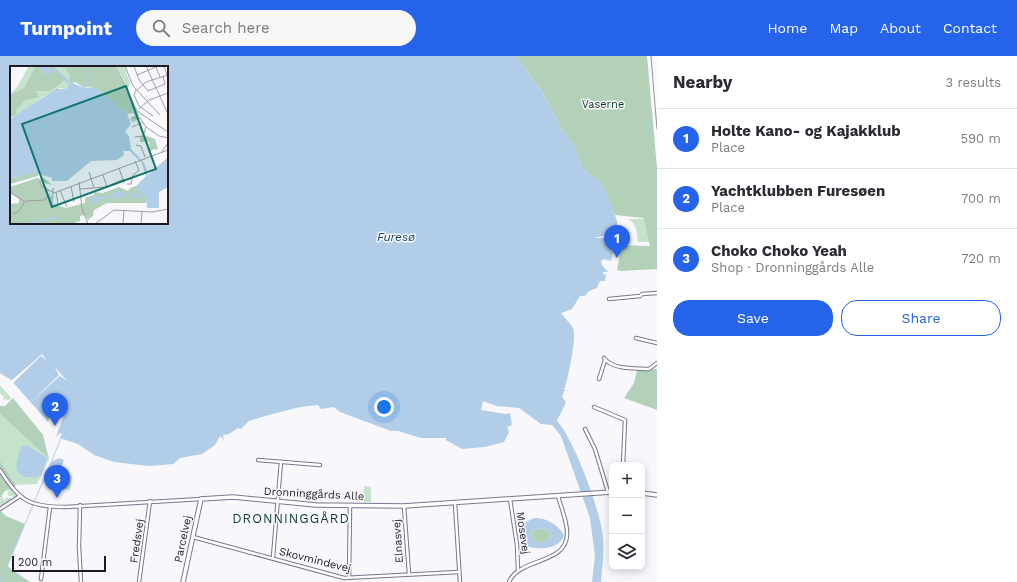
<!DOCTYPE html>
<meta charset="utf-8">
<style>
:root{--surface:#fff;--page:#f7f7f7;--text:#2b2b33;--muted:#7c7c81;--line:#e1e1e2;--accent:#2563eb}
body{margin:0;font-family:"Work Sans",sans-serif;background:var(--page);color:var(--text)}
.controls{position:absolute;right:12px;bottom:12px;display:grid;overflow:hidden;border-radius:8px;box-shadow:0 2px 10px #0003}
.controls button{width:36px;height:36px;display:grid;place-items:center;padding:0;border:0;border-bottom:1px solid var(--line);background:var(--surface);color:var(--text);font:20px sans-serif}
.scale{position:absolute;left:12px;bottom:10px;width:94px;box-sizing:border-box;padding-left:4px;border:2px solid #1d1a24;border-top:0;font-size:11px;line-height:14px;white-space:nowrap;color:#1d1a24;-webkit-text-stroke:3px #f8f7fc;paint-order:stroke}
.you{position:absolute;left:384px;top:351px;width:14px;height:14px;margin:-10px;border:3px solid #fff;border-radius:50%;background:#1a73e8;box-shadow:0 0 0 6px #1a73e833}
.badge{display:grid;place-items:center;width:26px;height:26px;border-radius:50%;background:var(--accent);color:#fff;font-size:13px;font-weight:700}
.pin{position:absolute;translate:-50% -33px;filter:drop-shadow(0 1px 2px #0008)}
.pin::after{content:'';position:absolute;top:21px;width:14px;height:12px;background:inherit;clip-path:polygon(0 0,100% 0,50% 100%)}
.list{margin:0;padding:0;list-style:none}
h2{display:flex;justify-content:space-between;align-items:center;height:52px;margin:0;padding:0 16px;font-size:17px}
h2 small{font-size:13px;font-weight:400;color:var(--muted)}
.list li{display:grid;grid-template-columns:26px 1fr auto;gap:12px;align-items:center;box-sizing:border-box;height:60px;padding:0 16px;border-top:1px solid var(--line)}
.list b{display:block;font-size:15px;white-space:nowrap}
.list p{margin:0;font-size:13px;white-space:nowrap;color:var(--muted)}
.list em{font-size:13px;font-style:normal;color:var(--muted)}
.actions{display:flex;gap:8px;padding:12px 16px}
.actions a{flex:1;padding:9px 0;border:1px solid var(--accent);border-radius:16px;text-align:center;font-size:14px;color:var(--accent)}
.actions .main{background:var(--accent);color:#fff}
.icon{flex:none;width:22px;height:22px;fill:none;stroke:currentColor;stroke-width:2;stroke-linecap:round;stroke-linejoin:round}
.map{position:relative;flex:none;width:657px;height:526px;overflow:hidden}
header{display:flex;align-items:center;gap:24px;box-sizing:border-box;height:56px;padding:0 20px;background:var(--accent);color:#fff}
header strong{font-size:19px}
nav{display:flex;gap:22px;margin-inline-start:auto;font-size:14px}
.search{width:280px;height:36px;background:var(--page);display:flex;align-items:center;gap:10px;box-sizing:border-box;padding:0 14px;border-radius:22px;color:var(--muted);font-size:15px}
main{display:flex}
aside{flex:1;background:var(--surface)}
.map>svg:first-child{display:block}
.green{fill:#c5e3cb}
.forest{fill:#b2d1b8}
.water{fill:#b1cde8;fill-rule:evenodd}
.pier{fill:#f8f7fc}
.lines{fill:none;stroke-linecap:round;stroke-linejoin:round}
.stream{stroke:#b1cde8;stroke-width:1}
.street-casing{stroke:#7c758d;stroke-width:4.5}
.secondary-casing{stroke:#7c758d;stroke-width:5.5}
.street{stroke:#fff;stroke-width:2.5}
.secondary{stroke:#fff;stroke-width:3.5}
.tram{stroke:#95939a;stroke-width:1}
.labels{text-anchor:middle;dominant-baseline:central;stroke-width:3;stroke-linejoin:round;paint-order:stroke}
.park-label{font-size:11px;fill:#073c1c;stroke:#f8f7fc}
.street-label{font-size:11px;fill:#1d1a24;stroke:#f8f7fc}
.water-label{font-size:12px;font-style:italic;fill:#184568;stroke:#f8f7fc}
.quarter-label{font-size:13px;letter-spacing:1px;fill:#0b3d2b;stroke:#f8f7fc}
.inset-river{fill:none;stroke:#b1cde8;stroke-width:2}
.inset-road{fill:none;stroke:#a09fa6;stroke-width:1}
.view{fill:#0f766e;fill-opacity:0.15;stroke:#0f766e;stroke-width:2}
.inset-edge{fill:none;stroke:#1d1a24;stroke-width:2}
</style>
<header>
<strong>Turnpoint</strong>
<div class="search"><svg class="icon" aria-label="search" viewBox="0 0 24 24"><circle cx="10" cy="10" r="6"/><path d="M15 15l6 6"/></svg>Search here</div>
<nav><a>Home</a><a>Map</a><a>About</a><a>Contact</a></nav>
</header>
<main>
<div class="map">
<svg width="657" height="526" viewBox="0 0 657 526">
<rect width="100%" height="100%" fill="#f8f7fc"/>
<g class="green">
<path d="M629,163H643L649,186H638C637,177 637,169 629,163Z"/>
<polygon points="0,329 11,342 9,344 2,343 4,341 0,337"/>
<polygon points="0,358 49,403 37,428 16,429 0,405"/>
<polygon points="65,419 72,420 70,434 64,433"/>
<polygon points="364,430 371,431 371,446 364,446"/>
<path d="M7,433H9L18,440L16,442L7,439L9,434L4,436L2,441L5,445L6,441L14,443L0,452C0,444 0,437 7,433Z"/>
</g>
<g class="forest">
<polygon points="516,0 647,0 657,112 657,213 621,215 617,214 620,198 618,197 617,189 650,190 643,162 615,159 602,128 585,115 581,109 575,91 563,75 543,37"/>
<polygon points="657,313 657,354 624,342 634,327 637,314"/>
<polygon points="13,342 43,379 49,403 0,358 0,350 5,350"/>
<polygon points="0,405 16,429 12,435 9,433 5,434 0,442"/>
<polygon points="0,454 6,460 25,468 7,510 30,526 0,526"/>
<polygon points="543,472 550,476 552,482 541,487 537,487 531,479 533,474"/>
</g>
<g class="water">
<path d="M0,0H516L543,37L563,75L575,91L581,109L586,116L599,124L606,135L617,165L618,197H613L611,205L604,203L601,205L602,209L608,216H603V218L608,219H606L605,225H600L597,232L589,235L585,240H580L572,253L561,257C564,261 570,267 573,272C577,281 568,323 564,334L569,335H564L562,341L566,346L557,365C574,383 602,458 603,483C604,498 602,512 601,526H592L595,500L590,462L561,380L552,369L541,368L519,352L497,350L483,345L481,354L506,358L510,357L512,369L507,371L509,376L504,386L485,391L462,393L446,384V382H421L398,375H391L340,356L334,351L321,353L318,349L300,351L265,360L249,365L241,373L238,372L229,378L223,379L224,384L220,380L215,389L202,398L180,402L173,408L149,410L114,406L94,399L78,388L60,382L62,378L60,377L56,381L63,362L52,357L48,366L11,324L0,317ZM11,11H167V167H11Z"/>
<path d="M22,390H28L47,402L41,420C14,426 12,411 22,390Z"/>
<polygon points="59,402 64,404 60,417 55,419 51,428 47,426 44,421 50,407"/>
<path d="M534,462C547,462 557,468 564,479C560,495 535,494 522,489C518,476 521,467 534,462ZM543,472L550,476L552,482L541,487H537L531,479L533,474Z"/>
</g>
<g class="pier">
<polygon points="617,176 617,186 611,186 612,189 605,189 610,187 605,186 604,182 594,182 603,180 605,177"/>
<polygon points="42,298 47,305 41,300 13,327 11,325"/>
<polygon points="54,310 67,325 60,320 31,346 59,319"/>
<polygon points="50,352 53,356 64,361 63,362 61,363 53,360 50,367 48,366 52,357 48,353"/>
</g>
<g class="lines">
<g class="stream">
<polyline points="51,407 61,382"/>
<polyline points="34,446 45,421"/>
<polyline points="4,518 33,449"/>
<polyline points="0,526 2,521"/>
</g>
<defs>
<g id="street">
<polyline points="609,243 640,240 642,238 657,237"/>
<polyline points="636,282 657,287"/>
<path d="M604,302C613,314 634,312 649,313L657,307"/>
<polyline points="599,323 605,304"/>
<polyline points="594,351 625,364 623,409"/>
<polyline points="585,373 595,393 608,436"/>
<polyline points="258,404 320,409"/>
<path d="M0,414C19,445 29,451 66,451L201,443"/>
<polyline points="510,443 517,489 518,514"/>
<polyline points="455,447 460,526"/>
<polyline points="80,449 79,491 81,526"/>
<polyline points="404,450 409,518"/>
<polyline points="0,453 20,440"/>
<polyline points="193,481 344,522 459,516"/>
<polyline points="273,501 281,406"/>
<polyline points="349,522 350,450"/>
<polyline points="41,523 50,451"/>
<polyline points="139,526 150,445"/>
<path d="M509,526C519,501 569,509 567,476C567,465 561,451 558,440"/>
</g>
<g id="secondary">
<polyline points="642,437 657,439"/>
<polyline points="183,526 201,443 233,441 316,449 404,450 612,436"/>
</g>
</defs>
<use href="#street" class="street-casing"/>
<use href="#secondary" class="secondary-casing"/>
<use href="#street" class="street"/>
<use href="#secondary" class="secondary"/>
<polyline class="tram" points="651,0 657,73"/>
</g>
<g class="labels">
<g class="park-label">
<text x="603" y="48">Vaserne</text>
</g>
<g class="street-label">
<text transform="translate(314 438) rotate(3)">Dronninggårds Alle</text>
<text transform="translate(523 477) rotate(82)">Mosevej</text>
<text transform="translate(183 483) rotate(-78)">Parcelvej</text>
<text transform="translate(137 485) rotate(-82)">Fredsvej</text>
<text transform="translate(398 485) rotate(-94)">Elnasvej</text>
<text transform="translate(315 504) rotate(14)">Skovmindevej</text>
</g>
<g class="water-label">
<text x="396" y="181">Furesø</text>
</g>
<g class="quarter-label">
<text x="291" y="462">DRONNINGGÅRD</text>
</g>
</g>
<g transform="translate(10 10)">
<rect width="158" height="158" fill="#f8f7fc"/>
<path d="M19,0H29L35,10L38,0L52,9L43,0H64L109,25L118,47L90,26L65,16L58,19L56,23L50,22L31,32L10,48L0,51V28L7,21ZM106,0H114L120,17L117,24Z" fill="#c5e3cb"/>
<path d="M26,0H29L35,10L41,4L38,0H43L59,17L60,9L54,0H104L129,49L128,54L122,56L120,52L125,50L123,47L118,48L88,24L80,20L75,22L65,16L59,17L56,13L40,25H25L29,31L15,34L6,44L7,48L0,52V29L14,22ZM133,69L145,73L148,84L143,83L140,86L139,76H130V71ZM21,106L28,107V110L0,118V111L7,112ZM33,111L42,119L30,116L39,125L37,129L42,130V138L56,142L75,137V132L84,129V126L93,127L109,121L118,125L120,122L126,120L136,131V137H97L84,144L83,150L78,154L75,149L70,150V155L61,158H0V138L9,137V133L0,127V121L27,112L29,115Z" fill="#b2d1b8"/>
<path d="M29,0H38L42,6L35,10ZM60,16L75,22H85L117,47L121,58L115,66L119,70L121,83L134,97L138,109L158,91V121L149,126V142H137L136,131L127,124L126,120L136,110L132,97L120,85H108H113L114,89L107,94L81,95L57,115H42V112L22,106L8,112L0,111V53L46,23H56ZM108,123L114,128L127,125L112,130L118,129L123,131V128L127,127L133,133L125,131V137V132L115,130L87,139L108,131H101L88,133L86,138H81L85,136H80L82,131L101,130Z" fill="#b1cde8"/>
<path class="inset-river" d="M42,0L59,17M76,21L79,0M42,140L43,122M15,158L48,151"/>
<path class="inset-road" d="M105,0L127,45L158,66M115,0L123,20L150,49M124,0L129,14L138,25L155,18L153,10M136,0L158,48M154,0L158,12M127,9L146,1L150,11M126,24L124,29L129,40L143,50M127,24L136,16L158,9M129,43L139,34L158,27M123,51L130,52L136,61L149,70L158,72M122,61L133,56M125,71L133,70L136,61M126,79L131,80L135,91M151,87L158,77M109,102L114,117M79,106L84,122M93,109L97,121M28,112L32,120L44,127L158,84M69,116L72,142L78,158M117,118H121L123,109L129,104L125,95M61,120L64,136M70,123L96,121L114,113M50,124L57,141M0,126L14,135M46,126L48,138M3,148L9,145L15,135L35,134L40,127M85,158L104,144L142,146L158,143M113,158L114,144M131,158L132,146"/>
<path class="view" d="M116,20L146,103L42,141L12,58Z"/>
<rect width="158" height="158" class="inset-edge"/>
</g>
</svg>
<div class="controls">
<button>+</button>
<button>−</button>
<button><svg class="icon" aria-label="layers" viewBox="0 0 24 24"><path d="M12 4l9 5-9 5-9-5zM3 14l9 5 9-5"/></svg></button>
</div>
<div class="scale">200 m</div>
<div class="you"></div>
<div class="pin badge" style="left:617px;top:202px">1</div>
<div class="pin badge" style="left:55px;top:370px">2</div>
<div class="pin badge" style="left:57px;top:442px">3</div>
</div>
<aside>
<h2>Nearby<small>3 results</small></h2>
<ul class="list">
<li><span class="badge">1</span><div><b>Holte Kano- og Kajakklub</b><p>Place</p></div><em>590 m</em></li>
<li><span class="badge">2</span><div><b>Yachtklubben Furesøen</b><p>Place</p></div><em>700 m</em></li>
<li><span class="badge">3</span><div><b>Choko Choko Yeah</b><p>Shop · Dronninggårds Alle</p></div><em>720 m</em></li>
</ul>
<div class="actions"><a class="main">Save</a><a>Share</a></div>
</aside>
</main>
